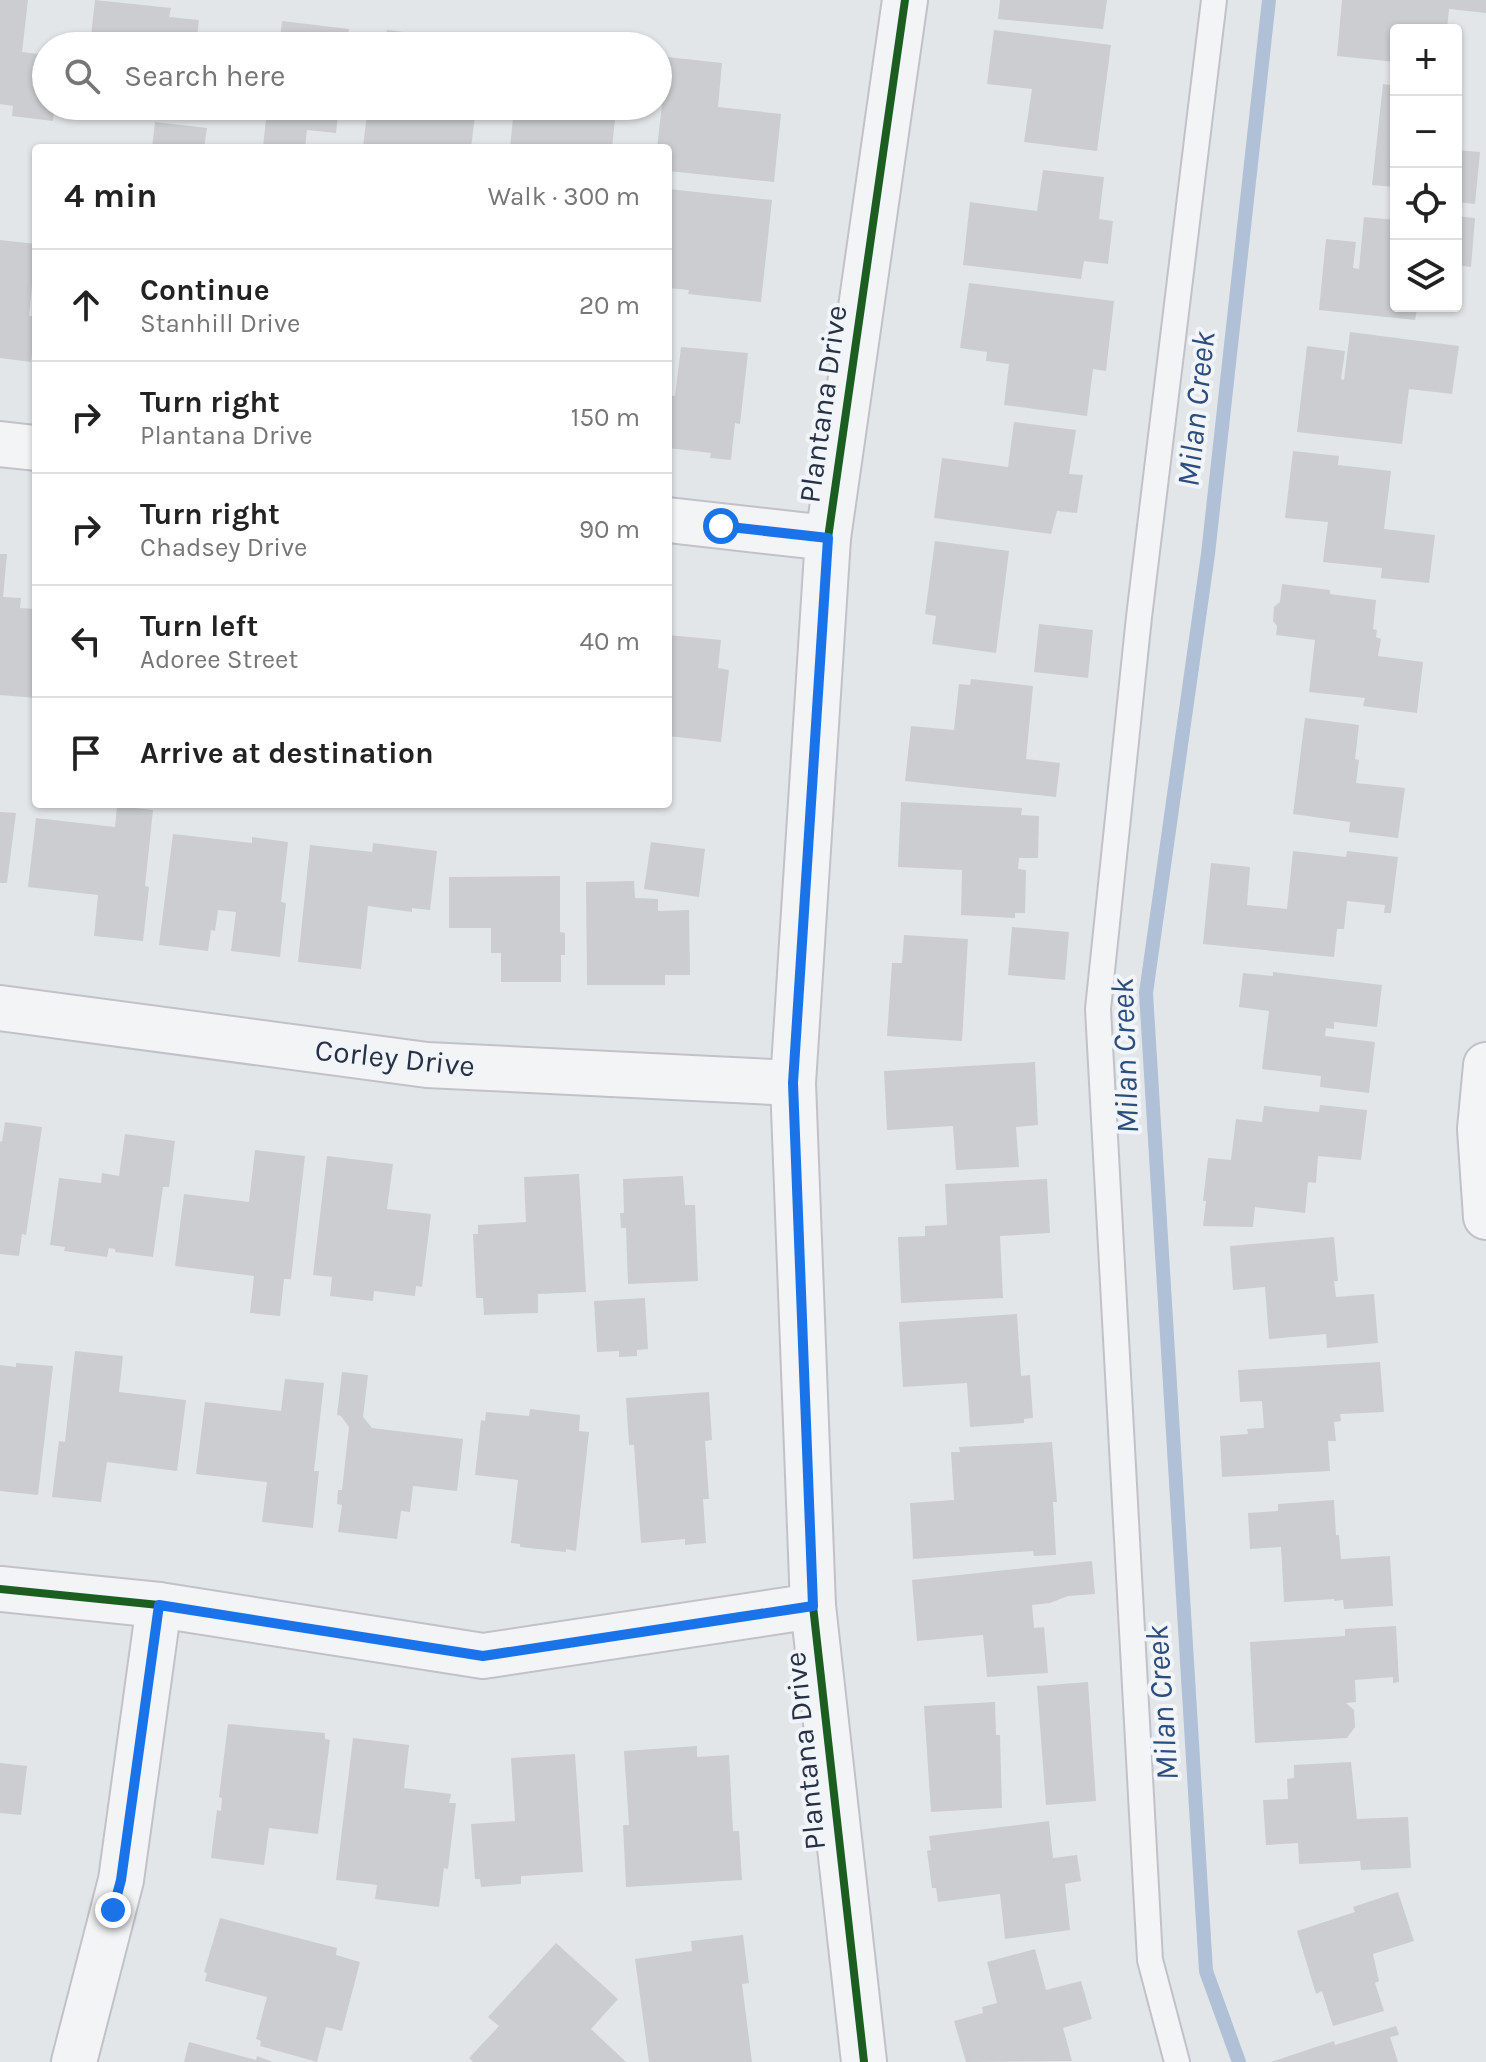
<!DOCTYPE html>
<meta charset="utf-8">
<style>
:root{--surface:#fff;--page:#f6f6f6;--text:#222;--muted:#767676;--line:#e0e0e0}
body{margin:0;font-family:Karla,sans-serif;background:var(--page);color:var(--text)}
.controls{position:absolute;right:24px;top:24px;display:grid;overflow:hidden;border-radius:8px;box-shadow:0 2px 6px #0004}
.controls button{width:72px;height:72px;display:grid;place-items:center;padding:0;border:0;border-bottom:2px solid var(--line);background:var(--surface);color:var(--text);font:40px sans-serif}
.stop{position:absolute;width:24px;height:24px;margin:-18px;border:6px solid #1a73e8;border-radius:50%;background:#fff}
.stop.end{background:#1a73e8;border-color:#fff;box-shadow:0 2px 8px #0008}
.list{margin:0;padding:0;list-style:none}
h2{display:flex;justify-content:space-between;align-items:center;height:104px;margin:0;padding:0 32px;font-size:34px}
h2 small{font-size:26px;font-weight:400;color:var(--muted)}
.list li{display:grid;grid-template-columns:52px 1fr auto;gap:24px;align-items:center;box-sizing:border-box;height:112px;padding:0 32px;border-top:2px solid var(--line)}
.list b{display:block;font-size:30px;white-space:nowrap}
.list p{margin:0;font-size:26px;white-space:nowrap;color:var(--muted)}
.list em{font-size:26px;font-style:normal;color:var(--muted)}
.icon{flex:none;width:44px;height:44px;fill:none;stroke:currentColor;stroke-width:2;stroke-linecap:round;stroke-linejoin:round}
.map{position:relative;flex:none;width:1486px;height:2062px;overflow:hidden}
.search{position:absolute;background:var(--surface);box-shadow:0 2px 6px #0004;left:32px;top:32px;width:640px;height:88px;display:flex;align-items:center;gap:20px;box-sizing:border-box;padding:0 28px;border-radius:44px;color:var(--muted);font-size:30px}
.panel{position:absolute;background:var(--surface);box-shadow:0 2px 6px #0004;left:32px;top:144px;width:640px;height:664px;border-radius:8px}
.map>svg:first-child{display:block}
.lines{fill:none;stroke-linecap:round;stroke-linejoin:round}
.stream{stroke:#afc0d7;stroke-width:14}
.building{fill:#cbcdd1}
.lane-casing{stroke:#c0c2c7;stroke-width:28}
.street-casing{stroke:#c0c2c7;stroke-width:48}
.lane{stroke:#f3f4f5;stroke-width:24}
.street{stroke:#f3f4f5;stroke-width:44}
.cycleway-casing{stroke:#f1f4f8;stroke-width:13}
.cycleway{stroke:#1b5e20;stroke-width:8}
.route{stroke:#1a73e8;stroke-width:10}
.labels{text-anchor:middle;dominant-baseline:central;stroke-width:8;stroke-linejoin:round;paint-order:stroke}
.street-label{font-size:30px;fill:#273145;stroke:#f1f4f8}
.water-label{font-size:32px;font-style:italic;fill:#2d4d7d;stroke:#f1f4f8}
</style>
<div class="map">
<svg width="1486" height="2062" viewBox="0 0 1486 2062">
<rect width="100%" height="100%" fill="#e3e6e9"/>
<g class="lines">
<polyline class="stream" points="1239,2062 1206,1971 1146,993 1208,554 1269,0"/>
</g>
<g class="building">
<polygon points="0,0 28,0 22,52 46,55 46,106 63,106 63,112 54,110 53,121 12,116 13,106 0,104"/>
<polygon points="95,0 171,8 169,17 199,20 196,46 90,46"/>
<polygon points="1000,0 1107,0 1103,29 998,19"/>
<polygon points="1342,0 1486,0 1486,13 1449,9 1447,30 1396,30 1396,62 1337,56"/>
<polygon points="282,21 349,29 347,46 279,46"/>
<polygon points="387,30 429,35 428,38 438,38 438,46 374,46 376,32 386,33"/>
<polygon points="994,30 1111,45 1097,151 1024,142 1032,89 987,84"/>
<polygon points="667,57 722,63 718,107 781,114 774,182 668,171 668,148 657,148 662,105 658,105 658,62 666,63"/>
<polygon points="1383,84 1396,86 1396,187 1372,185"/>
<polygon points="127,106 172,106 171,119 126,113"/>
<polygon points="222,106 339,106 336,133 307,130 305,148 263,147 266,119 221,113"/>
<polygon points="368,106 476,107 471,148 363,147"/>
<polygon points="510,106 619,106 619,110 616,109 612,148 510,148 513,118 509,117"/>
<polygon points="155,122 207,128 204,148 152,148"/>
<polygon points="1456,150 1480,152 1475,204 1456,202"/>
<polygon points="1043,170 1104,177 1099,219 1113,221 1108,264 1084,261 1081,279 963,265 970,202 1037,211"/>
<polygon points="668,189 772,200 761,302 688,294 689,290 668,288"/>
<polygon points="1456,216 1475,218 1471,267 1456,265"/>
<polygon points="1364,217 1396,220 1396,306 1417,309 1415,320 1319,310 1326,239 1356,242 1353,268 1359,269"/>
<polygon points="0,240 36,244 29,316 36,316 31,362 0,358"/>
<polygon points="969,283 1114,301 1106,371 1093,369 1087,416 1004,405 1009,364 986,361 987,352 960,348"/>
<polygon points="1350,332 1459,346 1452,394 1409,389 1402,444 1297,432 1307,346 1345,351 1341,379 1344,380"/>
<polygon points="681,347 748,353 740,424 735,423 731,460 710,458 711,453 668,448 668,395 675,396"/>
<polygon points="1014,422 1076,430 1069,474 1083,475 1077,513 1057,511 1051,534 934,518 942,458 1008,467"/>
<polygon points="1293,451 1339,456 1338,465 1391,471 1384,529 1435,535 1429,583 1381,578 1382,568 1323,562 1328,522 1285,518"/>
<polygon points="935,541 1009,551 996,653 932,644 936,616 925,614"/>
<polygon points="0,554 7,554 3,597 21,598 20,608 36,609 36,698 0,695"/>
<polygon points="1282,584 1330,590 1330,594 1376,600 1373,629 1377,630 1376,637 1381,639 1378,656 1423,662 1417,713 1363,706 1365,698 1309,692 1315,640 1276,635 1277,626 1273,621 1274,607 1280,602"/>
<polygon points="1039,624 1093,630 1088,678 1034,672"/>
<polygon points="668,635 721,640 718,668 729,670 721,742 668,736"/>
<polygon points="971,679 1033,686 1026,759 1060,763 1056,797 905,781 911,726 954,730 959,684 970,685"/>
<polygon points="1305,718 1359,725 1355,759 1359,760 1356,783 1405,788 1398,838 1349,832 1350,822 1293,814"/>
<polygon points="901,802 1022,808 1021,815 1039,816 1038,858 1019,858 1018,869 1026,870 1025,913 1015,913 1015,918 961,915 962,870 898,867"/>
<polygon points="117,806 153,810 145,886 149,887 143,941 94,936 98,895 28,887 36,818 115,827"/>
<polygon points="0,812 16,813 7,883 0,883"/>
<polygon points="173,834 252,843 252,837 288,842 281,902 286,903 280,957 231,951 236,912 218,910 215,931 211,930 208,951 159,945"/>
<polygon points="651,842 705,849 699,897 644,889"/>
<polygon points="373,843 437,851 430,910 412,908 412,912 368,906 361,969 298,962 310,845 372,852"/>
<polygon points="1293,851 1346,857 1347,851 1398,857 1391,913 1384,913 1385,905 1347,901 1344,929 1337,929 1334,957 1203,944 1211,863 1250,867 1247,905 1287,909"/>
<polygon points="560,876 560,932 565,933 565,955 561,955 561,982 501,982 501,953 491,953 491,928 449,928 449,877"/>
<polygon points="634,881 635,898 658,899 658,911 689,910 690,975 665,975 665,985 587,985 586,882"/>
<polygon points="1012,927 1069,932 1065,980 1008,975"/>
<polygon points="904,935 968,939 962,1041 887,1036 892,963 902,963"/>
<polygon points="1273,972 1382,985 1377,1027 1334,1022 1334,1029 1326,1028 1325,1036 1375,1042 1369,1093 1320,1087 1321,1076 1262,1069 1269,1011 1239,1007 1243,973 1273,976"/>
<polygon points="1035,1062 1038,1125 1016,1127 1019,1167 956,1170 953,1126 887,1130 884,1071"/>
<polygon points="1320,1105 1367,1110 1361,1160 1318,1156 1316,1183 1308,1182 1305,1213 1255,1207 1253,1227 1203,1226 1206,1201 1203,1201 1208,1158 1231,1160 1236,1119 1262,1122 1264,1106 1319,1112"/>
<polygon points="5,1122 42,1127 26,1235 22,1234 19,1256 0,1254 0,1141 2,1142"/>
<polygon points="125,1134 175,1141 169,1187 163,1187 153,1257 115,1252 115,1249 109,1248 107,1257 64,1251 65,1247 50,1245 59,1178 101,1183 102,1173 119,1176"/>
<polygon points="255,1150 305,1156 291,1279 284,1279 280,1316 250,1313 254,1276 175,1266 184,1194 249,1202"/>
<polygon points="327,1156 393,1164 387,1209 431,1214 422,1287 416,1286 415,1296 374,1291 373,1301 330,1296 332,1277 313,1275"/>
<polygon points="579,1174 586,1292 538,1294 538,1313 484,1315 483,1298 476,1298 473,1234 478,1234 478,1225 526,1222 524,1177"/>
<polygon points="683,1176 685,1205 695,1205 698,1281 628,1284 626,1228 621,1228 620,1213 624,1213 623,1179"/>
<polygon points="1047,1179 1050,1233 1000,1236 1003,1298 901,1303 898,1237 925,1236 925,1226 947,1225 945,1184"/>
<polygon points="1334,1237 1338,1281 1334,1281 1336,1297 1374,1294 1378,1343 1327,1348 1326,1334 1269,1339 1265,1287 1233,1290 1230,1246"/>
<polygon points="645,1298 648,1349 637,1350 637,1356 619,1357 619,1351 597,1352 594,1301"/>
<polygon points="1017,1314 1021,1376 1030,1375 1033,1418 1024,1419 1024,1423 970,1427 967,1383 903,1387 899,1322"/>
<polygon points="75,1351 123,1356 119,1392 186,1400 177,1471 107,1462 101,1502 52,1497 59,1441 65,1442"/>
<polygon points="1380,1362 1384,1412 1340,1414 1341,1421 1334,1422 1336,1441 1328,1441 1330,1471 1222,1477 1220,1436 1248,1434 1247,1429 1264,1428 1262,1401 1240,1402 1238,1370"/>
<polygon points="16,1363 53,1366 38,1495 0,1491 0,1365 16,1367"/>
<polygon points="342,1372 368,1375 363,1417 372,1428 463,1439 457,1491 413,1486 410,1512 401,1511 397,1539 338,1532 342,1505 337,1504 338,1490 342,1490 349,1427 341,1416 337,1415"/>
<polygon points="285,1379 324,1383 314,1471 319,1471 313,1528 262,1522 267,1482 196,1474 205,1402 281,1411"/>
<polygon points="709,1392 712,1440 705,1441 709,1499 703,1499 706,1543 685,1545 685,1539 641,1543 634,1445 629,1445 626,1398"/>
<polygon points="530,1409 580,1415 579,1431 589,1432 576,1551 566,1549 566,1552 520,1547 520,1544 511,1543 518,1480 475,1475 481,1420 485,1421 486,1412 529,1416"/>
<polygon points="1052,1442 1057,1502 1053,1502 1056,1555 1034,1556 1033,1551 913,1559 910,1503 954,1500 951,1452 960,1452 959,1447"/>
<polygon points="1334,1500 1336,1535 1339,1535 1341,1559 1390,1556 1393,1606 1344,1609 1343,1600 1334,1601 1334,1599 1284,1602 1281,1547 1250,1549 1248,1513 1278,1511 1278,1504"/>
<polygon points="1092,1561 1095,1594 1068,1596 1050,1603 1032,1605 1034,1628 1044,1627 1048,1673 987,1677 983,1635 917,1641 912,1580"/>
<polygon points="1396,1626 1399,1682 1393,1683 1393,1677 1355,1680 1356,1702 1346,1703 1354,1710 1355,1727 1347,1738 1255,1743 1250,1642 1345,1636 1345,1629"/>
<polygon points="1088,1682 1096,1801 1046,1805 1037,1686"/>
<polygon points="995,1702 996,1735 1000,1735 1002,1808 931,1812 924,1706"/>
<polygon points="228,1724 325,1733 325,1739 330,1740 318,1834 269,1828 264,1865 211,1858 217,1810 221,1811 222,1798 219,1797"/>
<polygon points="353,1738 409,1745 404,1788 451,1794 449,1803 456,1803 448,1869 444,1868 439,1907 375,1899 377,1885 336,1880"/>
<polygon points="697,1746 697,1757 729,1755 733,1831 739,1831 742,1880 626,1887 623,1825 629,1825 624,1751"/>
<polygon points="575,1754 583,1872 521,1876 521,1884 481,1887 480,1879 475,1879 471,1824 515,1821 511,1758"/>
<polygon points="1351,1762 1357,1819 1408,1817 1411,1868 1361,1870 1360,1861 1299,1864 1298,1843 1266,1845 1263,1800 1288,1799 1287,1779 1294,1778 1294,1765"/>
<polygon points="0,1763 27,1766 21,1815 0,1813"/>
<polygon points="1049,1821 1053,1858 1077,1855 1081,1881 1065,1884 1070,1930 1005,1939 1000,1894 938,1902 936,1888 932,1888 927,1851 931,1850 929,1836"/>
<polygon points="1398,1892 1414,1941 1373,1954 1379,1981 1375,1983 1384,2011 1333,2026 1322,1991 1316,1994 1297,1931 1355,1912 1353,1907"/>
<polygon points="220,1918 337,1948 336,1955 360,1962 342,2031 326,2027 317,2062 260,2046 261,2041 256,2039 267,1997 205,1981 207,1973 204,1972"/>
<polygon points="743,1935 749,1983 742,1984 752,2062 649,2062 635,1959 692,1951 691,1941"/>
<polygon points="556,1943 618,1999 591,2029 626,2062 473,2062 469,2058 499,2026 488,2017"/>
<polygon points="1035,1949 1046,1990 1081,1981 1092,2019 1063,2028 1072,2061 966,2062 954,2021 983,2013 982,2007 997,2003 987,1962"/>
<polygon points="1396,2026 1399,2035 1390,2037 1398,2062 1271,2062 1334,2041 1335,2045"/>
<polygon points="189,2042 256,2060 257,2056 273,2062 184,2062"/>
</g>
<g class="lines">
<defs>
<polyline id="lane" points="1177,2062 1150,1960 1098,1009 1139,617 1214,0"/>
<g id="street">
<polyline points="0,444 36,448"/>
<polyline points="668,520 828,538"/>
<polyline points="0,1008 427,1065 793,1083"/>
<polyline points="1486,1065 1480,1129 1486,1217"/>
<polyline points="0,1589 159,1605 483,1656 813,1606"/>
<polyline points="74,2062 121,1880 159,1605"/>
<polyline points="864,2062 813,1606 793,1083 828,538 905,0"/>
</g>
</defs>
<use href="#lane" class="lane-casing"/>
<use href="#street" class="street-casing"/>
<use href="#lane" class="lane"/>
<use href="#street" class="street"/>
<defs>
<g id="cycleway">
<polyline points="0,1589 159,1605 483,1656 813,1606"/>
<polyline points="864,2062 813,1606 793,1083 828,538 905,0"/>
</g>
</defs>
<use href="#cycleway" class="cycleway-casing"/>
<use href="#cycleway" class="cycleway"/>
</g>
<g class="lines">
<polyline class="route" points="113,1910 121,1880 159,1605 483,1656 813,1606 793,1083 828,538 721,526"/>
</g>
<g class="labels">
<g class="street-label">
<text transform="translate(823 404) rotate(-82)">Plantana Drive</text>
<text transform="translate(395 1058) rotate(6)">Corley Drive</text>
<text transform="translate(805 1751) rotate(-96)">Plantana Drive</text>
</g>
<g class="water-label">
<text transform="translate(1196 409) rotate(-84)">Milan Creek</text>
<text transform="translate(1125 1056) rotate(-92)">Milan Creek</text>
<text transform="translate(1162 1703) rotate(-94)">Milan Creek</text>
</g>
</g>
</svg>
<div class="controls">
<button>+</button>
<button>−</button>
<button><svg class="icon" aria-label="locate" viewBox="0 0 24 24"><circle cx="12" cy="12" r="6"/><path d="M12 2v4M12 18v4M2 12h4M18 12h4"/></svg></button>
<button><svg class="icon" aria-label="layers" viewBox="0 0 24 24"><path d="M12 4l9 5-9 5-9-5zM3 14l9 5 9-5"/></svg></button>
</div>
<div class="stop" style="left:721px;top:526px"></div>
<div class="stop end" style="left:113px;top:1910px"></div>
<div class="search"><svg class="icon" aria-label="search" viewBox="0 0 24 24"><circle cx="10" cy="10" r="6"/><path d="M15 15l6 6"/></svg>Search here</div>
<section class="panel">
<h2>4 min<small>Walk · 300 m</small></h2>
<ul class="list">
<li><svg class="icon" aria-label="ahead" viewBox="0 0 24 24"><path d="M12 20V5M6 11l6-6 6 6"/></svg><div><b>Continue</b><p>Stanhill Drive</p></div><em>20 m</em></li>
<li><svg class="icon" aria-label="right" viewBox="0 0 24 24"><path d="M7 20v-9h11M14 6l5 5-5 5"/></svg><div><b>Turn right</b><p>Plantana Drive</p></div><em>150 m</em></li>
<li><svg class="icon" aria-label="right" viewBox="0 0 24 24"><path d="M7 20v-9h11M14 6l5 5-5 5"/></svg><div><b>Turn right</b><p>Chadsey Drive</p></div><em>90 m</em></li>
<li><svg class="icon" aria-label="left" viewBox="0 0 24 24"><path d="M17 20v-9H6M10 6l-5 5 5 5"/></svg><div><b>Turn left</b><p>Adoree Street</p></div><em>40 m</em></li>
<li><svg class="icon" aria-label="arrive" viewBox="0 0 24 24"><path d="M6 21V4h12l-3 4 3 4H6"/></svg><div><b>Arrive at destination</b></div></li>
</ul>
</section>
</div>
